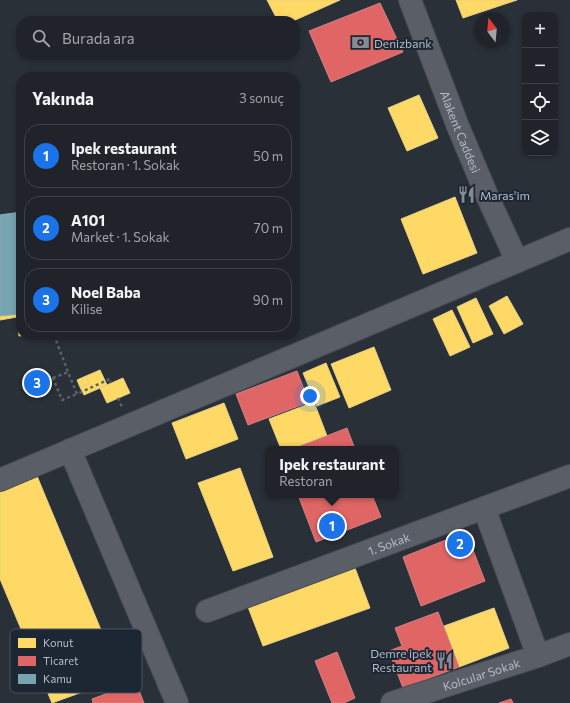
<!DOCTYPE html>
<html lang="tr">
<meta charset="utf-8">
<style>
:root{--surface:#20242a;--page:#2d3036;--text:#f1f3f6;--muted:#a2a4a8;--line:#3d4147;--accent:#1a73e8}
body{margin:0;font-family:Commissioner,sans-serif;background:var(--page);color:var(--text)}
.controls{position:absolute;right:12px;top:12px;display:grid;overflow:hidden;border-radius:8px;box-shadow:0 2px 6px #0003}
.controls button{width:36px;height:36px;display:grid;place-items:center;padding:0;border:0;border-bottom:1px solid var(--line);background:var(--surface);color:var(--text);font:20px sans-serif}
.compass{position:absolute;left:474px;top:12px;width:36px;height:36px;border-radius:50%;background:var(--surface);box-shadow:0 2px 6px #0003;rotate:344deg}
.you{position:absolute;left:310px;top:396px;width:14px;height:14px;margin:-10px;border:3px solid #fff;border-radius:50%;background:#1a73e8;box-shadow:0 0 0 6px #1a73e833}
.badge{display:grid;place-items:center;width:26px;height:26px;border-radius:50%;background:var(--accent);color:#fff;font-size:13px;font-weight:700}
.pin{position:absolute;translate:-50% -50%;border:2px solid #fff;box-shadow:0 1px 4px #0006}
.popup{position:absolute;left:265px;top:446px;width:134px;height:52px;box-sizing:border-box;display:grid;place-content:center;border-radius:8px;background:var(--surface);filter:drop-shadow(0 1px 3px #0005);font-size:13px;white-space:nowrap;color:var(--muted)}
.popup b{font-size:15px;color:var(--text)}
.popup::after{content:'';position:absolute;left:50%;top:100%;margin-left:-8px;border:8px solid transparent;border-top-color:var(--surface)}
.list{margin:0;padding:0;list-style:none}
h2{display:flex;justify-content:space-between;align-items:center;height:52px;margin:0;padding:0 16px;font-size:17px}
h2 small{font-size:13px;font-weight:400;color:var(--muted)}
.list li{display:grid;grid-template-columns:26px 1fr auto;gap:12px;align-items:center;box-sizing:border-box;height:64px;margin:0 8px 8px;padding:0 8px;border:1px solid var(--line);border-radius:16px}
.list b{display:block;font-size:15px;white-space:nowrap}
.list p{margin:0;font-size:13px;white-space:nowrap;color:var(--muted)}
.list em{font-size:13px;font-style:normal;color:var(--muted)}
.icon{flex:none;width:22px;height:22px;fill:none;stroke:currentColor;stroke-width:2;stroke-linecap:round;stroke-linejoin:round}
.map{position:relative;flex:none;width:570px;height:703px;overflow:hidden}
.search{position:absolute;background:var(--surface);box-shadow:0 2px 6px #0003;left:16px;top:16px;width:284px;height:44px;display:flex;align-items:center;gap:10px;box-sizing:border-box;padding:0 14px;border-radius:16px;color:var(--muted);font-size:15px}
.panel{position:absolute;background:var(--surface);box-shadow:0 2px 6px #0003;left:16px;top:72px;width:284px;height:268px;border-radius:16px}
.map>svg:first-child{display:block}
.homes{fill:#ffd966;stroke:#e8d084}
.shops{fill:#e06666;stroke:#d38084}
.public{fill:#76a5af;stroke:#89acb7}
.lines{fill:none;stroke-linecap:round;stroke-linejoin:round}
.minor-casing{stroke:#484c53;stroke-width:24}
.path{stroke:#5d636a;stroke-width:2.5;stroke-dasharray:3 3;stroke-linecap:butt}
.minor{stroke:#5a5e66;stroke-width:22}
.labels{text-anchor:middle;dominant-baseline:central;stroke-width:4;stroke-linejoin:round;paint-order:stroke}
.poi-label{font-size:12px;fill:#b4bcc9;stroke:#1d2633;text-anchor:start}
.street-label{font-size:12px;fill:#b4bcc9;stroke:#1d2633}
.key{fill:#1d2633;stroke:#4a5360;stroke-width:1}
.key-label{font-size:11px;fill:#b4bcc9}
</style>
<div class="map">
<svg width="570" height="703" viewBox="0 0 570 703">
<rect width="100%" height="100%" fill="#2a3038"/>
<g class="homes">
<polygon points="267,0 340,0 293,21 278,21"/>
<polygon points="456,0 517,0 463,18"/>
<polygon points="419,95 438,138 407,151 388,108"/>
<polygon points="455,197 477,253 423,274 401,219"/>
<polygon points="21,255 21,335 28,335 19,336 17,317 0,320 0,272 11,270 9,256"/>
<polygon points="507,296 523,324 504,334 489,306"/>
<polygon points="476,298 493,334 473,343 457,307"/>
<polygon points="452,310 470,347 450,356 433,319"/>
<polygon points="374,347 391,390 349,408 331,364"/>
<polygon points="326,363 340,397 317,406 303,373"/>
<polygon points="100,370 107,385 84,395 80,387 89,383 86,376"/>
<polygon points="86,376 89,383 80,387 77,380"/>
<polygon points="123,378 130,393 107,403 100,388"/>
<polygon points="314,402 327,436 292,449 281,449 269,419"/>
<polygon points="224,403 238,439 186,459 172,423"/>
<polygon points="240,468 273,557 233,571 198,483"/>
<polygon points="37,476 121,678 52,703 0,579 0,490"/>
<polygon points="355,568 370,608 263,646 248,607"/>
<polygon points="494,608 509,648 459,667 444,626"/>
</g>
<g class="shops">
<polygon points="380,3 403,52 331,82 309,31"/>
<polygon points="297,371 309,402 248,425 236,394"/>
<polygon points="347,428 355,449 293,449"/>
<polygon points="298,495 372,495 381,517 316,542"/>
<polygon points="466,532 485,581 421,606 403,557"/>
<polygon points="438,612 459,667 403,688 389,651 402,646 395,628"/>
<polygon points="337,652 355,698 344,703 332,703 315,661"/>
<polygon points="136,683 144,703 93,703 92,699"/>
<polygon points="511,699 513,703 499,703"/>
</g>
<polygon class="public" points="21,212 21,314 0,316 0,215"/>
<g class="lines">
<defs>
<g id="minor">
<path id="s1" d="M410,0L457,124L488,198L517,261"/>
<polyline points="70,450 177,703"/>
<polyline points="0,480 570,239"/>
<polyline points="484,508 538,656"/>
<path id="s2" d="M207,611L570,476"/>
<path id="s3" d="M392,703L538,656L570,644"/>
</g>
</defs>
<use href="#minor" class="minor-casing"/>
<g class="path">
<polyline points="54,335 68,372 77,394 110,379 111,383"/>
<polyline points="53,378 68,372"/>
<polyline points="41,382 53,378 62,400 77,394"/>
<polyline points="118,398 122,407"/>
</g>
<use href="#minor" class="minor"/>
</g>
<defs>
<symbol id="bank-bare" viewBox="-9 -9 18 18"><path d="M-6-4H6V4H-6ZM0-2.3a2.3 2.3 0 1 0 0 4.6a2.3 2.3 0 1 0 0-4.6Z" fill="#848b96" stroke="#1d2633" stroke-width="2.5" paint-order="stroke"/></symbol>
<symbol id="restaurant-bare" viewBox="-9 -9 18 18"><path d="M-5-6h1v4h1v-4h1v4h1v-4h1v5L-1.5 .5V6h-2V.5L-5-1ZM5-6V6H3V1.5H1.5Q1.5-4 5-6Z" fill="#848b96" stroke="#1d2633" stroke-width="2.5" paint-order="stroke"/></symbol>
</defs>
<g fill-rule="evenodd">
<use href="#bank-bare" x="348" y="30" width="25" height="25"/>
<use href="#restaurant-bare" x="454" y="182" width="25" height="25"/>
<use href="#restaurant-bare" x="432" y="648" width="25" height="25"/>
</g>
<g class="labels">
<g class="poi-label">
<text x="374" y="43">Denizbank</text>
<text x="480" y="195">Maras'im</text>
<text x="432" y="653" text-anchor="end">Demre ipek<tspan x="432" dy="14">Restaurant</tspan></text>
</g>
<g class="street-label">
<text stroke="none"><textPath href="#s1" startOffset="141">Alakent Caddesi</textPath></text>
<text stroke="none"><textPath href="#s2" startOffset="194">1. Sokak</textPath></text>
<text stroke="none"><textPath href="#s3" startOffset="94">Kolcular Sokak</textPath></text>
</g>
</g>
<rect x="10" y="629" width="132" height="64" rx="6" class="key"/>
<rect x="18" y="638" width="18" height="10" fill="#ffd966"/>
<rect x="18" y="656" width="18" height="10" fill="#e06666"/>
<rect x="18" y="674" width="18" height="10" fill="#76a5af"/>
<g class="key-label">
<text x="43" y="647">Konut</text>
<text x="43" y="665">Ticaret</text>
<text x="43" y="683">Kamu</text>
</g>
</svg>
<div class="controls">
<button>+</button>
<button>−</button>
<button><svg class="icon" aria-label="locate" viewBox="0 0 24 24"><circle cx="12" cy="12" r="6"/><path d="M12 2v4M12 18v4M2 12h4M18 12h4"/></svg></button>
<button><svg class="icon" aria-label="layers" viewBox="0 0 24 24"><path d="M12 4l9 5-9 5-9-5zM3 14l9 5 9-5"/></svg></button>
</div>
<svg class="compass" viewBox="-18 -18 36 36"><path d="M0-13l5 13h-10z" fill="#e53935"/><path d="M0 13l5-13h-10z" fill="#a2a4a8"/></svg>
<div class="you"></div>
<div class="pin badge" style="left:332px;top:526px">1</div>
<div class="popup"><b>Ipek restaurant</b>Restoran</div>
<div class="pin badge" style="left:460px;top:544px">2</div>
<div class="pin badge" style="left:37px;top:383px">3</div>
<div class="search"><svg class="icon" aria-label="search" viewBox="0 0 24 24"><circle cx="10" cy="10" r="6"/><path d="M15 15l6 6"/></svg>Burada ara</div>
<section class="panel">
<h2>Yakında<small>3 sonuç</small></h2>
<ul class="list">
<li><span class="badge">1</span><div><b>Ipek restaurant</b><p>Restoran · 1. Sokak</p></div><em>50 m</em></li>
<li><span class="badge">2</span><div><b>A101</b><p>Market · 1. Sokak</p></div><em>70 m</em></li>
<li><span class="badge">3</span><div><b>Noel Baba</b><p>Kilise</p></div><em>90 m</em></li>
</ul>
</section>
</div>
